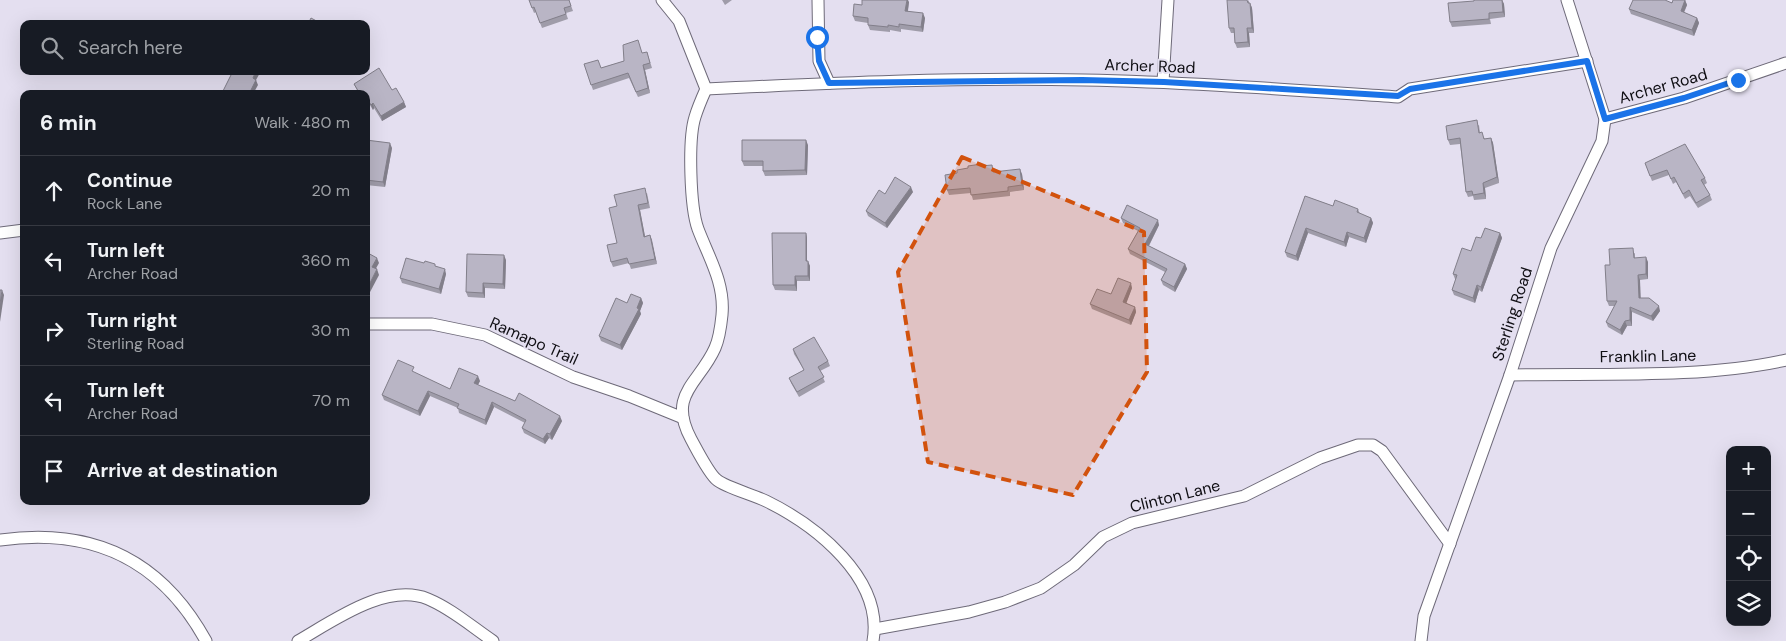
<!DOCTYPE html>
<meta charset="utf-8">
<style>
:root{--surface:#171b24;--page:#242831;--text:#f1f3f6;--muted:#9ea1a6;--line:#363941}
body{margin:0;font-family:"DM Sans",sans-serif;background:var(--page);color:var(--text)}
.controls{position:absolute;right:15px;bottom:15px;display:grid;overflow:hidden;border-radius:10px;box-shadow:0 5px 20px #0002}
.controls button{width:45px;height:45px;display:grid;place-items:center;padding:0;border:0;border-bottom:1px solid var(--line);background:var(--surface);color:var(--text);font:25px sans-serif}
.stop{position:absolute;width:15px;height:15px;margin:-11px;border:4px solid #1a73e8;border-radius:50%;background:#fff}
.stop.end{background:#1a73e8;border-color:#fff;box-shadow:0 1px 5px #0008}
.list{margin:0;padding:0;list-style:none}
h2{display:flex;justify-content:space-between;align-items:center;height:65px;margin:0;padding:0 20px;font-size:21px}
h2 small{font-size:16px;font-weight:400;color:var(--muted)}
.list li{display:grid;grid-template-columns:32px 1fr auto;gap:15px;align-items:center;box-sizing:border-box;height:70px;padding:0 20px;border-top:1px solid var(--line)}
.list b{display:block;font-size:19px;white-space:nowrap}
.list p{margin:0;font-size:16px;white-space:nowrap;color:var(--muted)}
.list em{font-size:16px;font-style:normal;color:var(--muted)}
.icon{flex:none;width:28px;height:28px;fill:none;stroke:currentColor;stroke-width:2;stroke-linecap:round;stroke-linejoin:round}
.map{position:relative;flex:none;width:1786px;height:641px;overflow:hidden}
.search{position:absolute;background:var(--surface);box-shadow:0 5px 20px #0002;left:20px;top:20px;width:350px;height:55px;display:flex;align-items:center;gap:12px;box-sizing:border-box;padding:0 18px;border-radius:10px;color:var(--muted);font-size:19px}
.panel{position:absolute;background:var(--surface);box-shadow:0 5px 20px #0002;left:20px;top:90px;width:350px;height:415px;border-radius:10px}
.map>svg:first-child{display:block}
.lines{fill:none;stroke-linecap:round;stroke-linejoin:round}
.street-casing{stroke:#6e6a79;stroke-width:13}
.street{stroke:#fff;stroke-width:11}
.wall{fill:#9f9ca9}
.shaded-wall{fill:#827f8a}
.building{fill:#b9b5c5;stroke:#827f8a}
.route{stroke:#1a73e8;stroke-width:6}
.marked{fill:#d2520d;fill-opacity:0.2;stroke:#d2520d;stroke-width:4;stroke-dasharray:10 6;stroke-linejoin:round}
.labels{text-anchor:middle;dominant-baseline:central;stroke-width:4;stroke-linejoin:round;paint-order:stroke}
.street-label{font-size:16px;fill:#0f0e13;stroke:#e4dff0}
</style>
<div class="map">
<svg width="1786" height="641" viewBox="0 0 1786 641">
<rect width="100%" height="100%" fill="#e4dff0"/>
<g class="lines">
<defs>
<g id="street">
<path d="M662,0L679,21L706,89C702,98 698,107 695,117C688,139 690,207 698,229C709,258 725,283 722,315C721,325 719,339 715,348C699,384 667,394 691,439C696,448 709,474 717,480C725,487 754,495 766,501C815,525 884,578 873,641"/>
<polyline points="818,0 819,61 829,83"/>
<polyline points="1163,82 1168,0"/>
<path d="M706,89C832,83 959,77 1084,80C1189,82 1293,90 1398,97L1410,89L1587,61"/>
<polyline points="1605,119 1684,98 1786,63"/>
<polyline points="0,233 24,230"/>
<polyline points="366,324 432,324 485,335 573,377 629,396 683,418"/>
<path d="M1510,375C1598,373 1700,379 1786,360"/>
<path d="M0,540C92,527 161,559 206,641"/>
<polyline points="875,629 969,612 1005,602 1041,588 1074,565 1103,537 1132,523 1244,496 1320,458 1358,445 1373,445 1382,451 1450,544"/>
<path d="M298,641C333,621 386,582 428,599C452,609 472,627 493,641"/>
<polyline points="1421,641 1424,616 1510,375 1551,248 1602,141 1605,119 1567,0"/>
</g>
</defs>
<use href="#street" class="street-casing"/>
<use href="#street" class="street"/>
</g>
<g class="wall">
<polygon points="529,0 569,0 573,11 566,13 568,19 542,28 536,12 534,13"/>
<polygon points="722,0 732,0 725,5"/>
<polygon points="1249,0 1249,3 1250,3 1252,8 1254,33 1249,33 1250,47 1237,48 1235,43 1234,33 1231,33 1229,28"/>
<polygon points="1502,0 1504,4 1505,17 1490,19 1491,24 1452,27 1450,22 1474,1"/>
<polygon points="1685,0 1687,5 1684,13 1697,18 1699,23 1694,36 1631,14 1629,9"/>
<polygon points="909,2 908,11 925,18 923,32 901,29 901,32 890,30 890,32 870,30 868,25 868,23 855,21 853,16 862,5"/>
<polygon points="647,52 652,68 645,70 650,93 638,97 629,78 593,90 584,64 601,68 624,61"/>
<polygon points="354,84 392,90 404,102 406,107 382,121 374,108 373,110 368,102 366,103 366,94 359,94"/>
<polygon points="1479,125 1480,133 1485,139 1491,138 1493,143 1499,183 1485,188 1486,199 1474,200 1473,196 1468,197 1466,192 1460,144 1450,145 1448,140"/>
<polygon points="366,140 392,148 385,187 366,185"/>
<polygon points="808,145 807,175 765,176 763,171 763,166 744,166 742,161"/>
<polygon points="1645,163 1705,178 1707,183 1704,185 1710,195 1712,200 1698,208 1690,196 1685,199 1676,182 1673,184 1669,175 1652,181"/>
<polygon points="981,164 981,166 994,170 994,172 1022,174 1024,190 1010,192 1010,196 973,200 971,193 949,195 947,190 968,168"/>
<polygon points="913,192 887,228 868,216 866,211 885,194"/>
<polygon points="647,193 650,208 640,210 645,236 650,235 657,264 631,269 629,263 613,267 611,262 617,243 617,206"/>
<polygon points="1305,196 1333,206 1358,209 1360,214 1371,218 1373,223 1366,243 1349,237 1346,247 1308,233 1298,261 1287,257 1285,252"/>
<polygon points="1121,218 1159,225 1149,246 1185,264 1187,269 1175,292 1163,285 1161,280 1165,272 1130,254 1128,249 1138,231 1123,223"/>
<polygon points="806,233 807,238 807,261 810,266 810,281 797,281 797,291 775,290 773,285"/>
<polygon points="1500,233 1502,238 1482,292 1479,290 1475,303 1454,295 1452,290 1456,279 1455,279 1453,274 1481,238"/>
<polygon points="1635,253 1635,258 1648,262 1648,279 1640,280 1640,298 1660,311 1653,321 1632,312 1632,326 1627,326 1622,335 1608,327 1606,322 1615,306 1609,306 1607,301 1610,265"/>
<polygon points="506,260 505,289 485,288 485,298 468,297 466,292"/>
<polygon points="436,266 446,274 441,294 402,283 400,278"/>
<polygon points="1132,288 1126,303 1135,307 1136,312 1131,325 1092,309 1090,304 1111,294"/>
<polygon points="641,298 643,303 640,311 641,314 622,350 601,341 599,336 627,303"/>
<polygon points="793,349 828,361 830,366 820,371 825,382 799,397 791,383 789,378 804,370 794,354"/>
<polygon points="416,372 415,373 450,389 480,381 478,385 562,421 552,440 549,438 545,444 524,433 522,428 525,423 494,407 486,425 459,413 458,408 430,396 420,416 384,400 382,395"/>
</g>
<g class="shaded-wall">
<polygon points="907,0 908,0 909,2 907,16 905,11"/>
<polygon points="1502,0 1504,4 1505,17 1503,12"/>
<polygon points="1685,0 1687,5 1682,16 1681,11"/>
<polygon points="1250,3 1252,8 1254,33 1252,28"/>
<polygon points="923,13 925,18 923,32 921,27"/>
<polygon points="1697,18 1699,23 1694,36 1692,30"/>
<polygon points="1247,28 1249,33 1250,47 1248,42"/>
<polygon points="643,65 645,70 650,93 648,88"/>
<polygon points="256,71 261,71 256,80 258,85 253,94 249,94 253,78"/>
<polygon points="404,102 406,107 382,121 381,116"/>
<polygon points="373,103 374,108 373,110 371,105"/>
<polygon points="1491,138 1493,143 1499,183 1497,177"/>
<polygon points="806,140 808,145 807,175 805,170"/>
<polygon points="390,143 392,148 385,187 383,182"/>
<polygon points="1020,169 1022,174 1024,190 1022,185"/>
<polygon points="1483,183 1485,188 1486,199 1484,193"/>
<polygon points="911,187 913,192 887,228 885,223"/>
<polygon points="638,205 640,210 646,242 644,237"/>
<polygon points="1371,218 1373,223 1366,243 1364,238"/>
<polygon points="1158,220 1159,225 1147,249 1145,244"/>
<polygon points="1306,228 1308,233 1298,261 1296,256"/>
<polygon points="1347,232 1349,237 1346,247 1344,242"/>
<polygon points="806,233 807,238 807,266 806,261"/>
<polygon points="1500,233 1502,238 1482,292 1481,287"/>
<polygon points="650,235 652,240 657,264 655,259"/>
<polygon points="504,255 506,260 505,289 503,284"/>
<polygon points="1646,257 1648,262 1648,279 1646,274"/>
<polygon points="377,258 379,263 374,272 372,267"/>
<polygon points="808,261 810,266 810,281 808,276"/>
<polygon points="1185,264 1187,269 1175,292 1174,287"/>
<polygon points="377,269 379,275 369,294 367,289"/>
<polygon points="445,269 446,274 441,294 439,289"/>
<polygon points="1638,275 1640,280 1641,303 1639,298"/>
<polygon points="795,276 797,281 797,291 795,285"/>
<polygon points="483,283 485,288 485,298 483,293"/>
<polygon points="1131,283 1132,288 1125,307 1123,302"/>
<polygon points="1477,285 1479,290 1475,303 1473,298"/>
<polygon points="2,290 4,295 0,322 0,304"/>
<polygon points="641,298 643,303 640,311 641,314 622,350 620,345"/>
<polygon points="1659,306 1660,311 1653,321 1651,316"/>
<polygon points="1135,307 1136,312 1131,325 1129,320"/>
<polygon points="1630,307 1632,312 1632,326 1630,320"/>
<polygon points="1625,321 1627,326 1622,335 1620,330"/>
<polygon points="478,376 480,381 476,388 474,383"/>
<polygon points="428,391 430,396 420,416 418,411"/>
<polygon points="492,402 494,407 486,425 485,420"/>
<polygon points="560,416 562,421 552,440 550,434"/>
<polygon points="547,433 549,438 545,444 543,439"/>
</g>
<g class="building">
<polygon points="529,0 569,0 571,6 564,8 566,14 540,23 534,7 532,8"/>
<polygon points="862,0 907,0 905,11 923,13 921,27 899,24 899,27 888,25 888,27 868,25 868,18 853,16 854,4 862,5"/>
<polygon points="1227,0 1247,0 1248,3 1250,3 1252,28 1247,28 1248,42 1235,43 1234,28 1229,28"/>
<polygon points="1474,0 1502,0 1503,12 1489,13 1489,19 1450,22 1448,3 1474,1"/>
<polygon points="1633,0 1665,0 1672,3 1673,0 1685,0 1681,11 1697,18 1692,30 1629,9"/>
<polygon points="311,18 322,24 308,24"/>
<polygon points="638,40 642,53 647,52 650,63 643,65 648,88 636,92 628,73 591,85 584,64 598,60 601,68 624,61 623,45"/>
<polygon points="379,68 392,90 396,88 404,102 381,116 373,103 371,105 366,97 366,94 360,94 354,84"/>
<polygon points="233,71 256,71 253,78 256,80 249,94 229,94 223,91"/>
<polygon points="1477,120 1479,133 1482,132 1484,139 1491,138 1497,177 1483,183 1484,193 1473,195 1472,191 1466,192 1460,138 1448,140 1446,126"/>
<polygon points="366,140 390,143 383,182 366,180"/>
<polygon points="742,140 806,140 805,170 763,171 763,161 742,161"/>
<polygon points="1685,144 1705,178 1701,180 1710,195 1696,203 1689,190 1683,194 1674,177 1671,179 1667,170 1650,176 1645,163"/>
<polygon points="981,164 981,166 992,165 993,172 1020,169 1022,185 1008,187 1008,191 971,195 970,188 947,190 945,175 957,173 957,170 968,168 968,166"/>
<polygon points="895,177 911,187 885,223 866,211 879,190 885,194"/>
<polygon points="645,188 648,203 638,205 644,237 650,235 655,259 629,264 627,258 611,262 607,245 617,243 609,208 617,206 614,195"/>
<polygon points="1305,196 1333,206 1335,200 1358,209 1357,212 1371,218 1364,238 1347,232 1344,242 1306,228 1296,256 1285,252"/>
<polygon points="1127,205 1158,220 1145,244 1185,264 1174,287 1161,280 1167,269 1128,249 1140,228 1121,218"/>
<polygon points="1485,228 1500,233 1481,287 1477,285 1473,298 1452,290 1457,275 1453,274 1462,248 1471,251 1476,237 1481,238"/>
<polygon points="772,233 806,233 806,261 808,261 808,276 795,276 795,285 773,285"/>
<polygon points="1633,248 1634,258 1646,257 1646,274 1638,275 1639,298 1649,298 1659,306 1651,316 1630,307 1630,320 1625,321 1620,330 1606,322 1617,301 1607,301 1605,265 1610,265 1609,249"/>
<polygon points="366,252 377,258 372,267 377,269 367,289 366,289"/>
<polygon points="467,254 504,255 503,284 483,283 483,293 466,292"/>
<polygon points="406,258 424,263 425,261 435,264 435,266 445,269 439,289 400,278"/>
<polygon points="1118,278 1131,283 1123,302 1135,307 1129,320 1090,304 1097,289 1111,294"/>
<polygon points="0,290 2,290 0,304"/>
<polygon points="631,294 641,298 637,308 639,309 620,345 599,336 616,298 627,303"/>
<polygon points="814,337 828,361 818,367 824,377 797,392 789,378 804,370 793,349"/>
<polygon points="398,360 414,367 412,371 450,389 459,368 478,376 474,383 515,401 519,393 560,416 550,434 547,433 543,439 522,428 526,420 492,402 485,420 457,408 459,404 428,391 418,411 382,395"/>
</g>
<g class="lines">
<polyline class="route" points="817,37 819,61 829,83 1082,80 1164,82 1398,96 1410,89 1587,61 1605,119 1684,98 1738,80"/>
</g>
<path class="marked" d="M962,157L1144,232L1147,372L1073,495L928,462L898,272Z"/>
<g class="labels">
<g class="street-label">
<text transform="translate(1150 66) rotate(2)">Archer Road</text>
<text transform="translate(1663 86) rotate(-16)">Archer Road</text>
<text transform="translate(1512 314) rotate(-72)">Sterling Road</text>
<text transform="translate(534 341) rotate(24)">Ramapo Trail</text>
<text transform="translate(1648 356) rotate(-1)">Franklin Lane</text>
<text transform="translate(1175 496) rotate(-14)">Clinton Lane</text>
</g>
</g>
</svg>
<div class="controls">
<button>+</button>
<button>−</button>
<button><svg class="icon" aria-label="locate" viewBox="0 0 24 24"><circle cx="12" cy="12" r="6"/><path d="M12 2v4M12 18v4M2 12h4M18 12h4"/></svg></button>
<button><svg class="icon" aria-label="layers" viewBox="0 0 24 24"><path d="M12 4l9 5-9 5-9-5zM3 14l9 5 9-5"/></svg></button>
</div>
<div class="stop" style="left:817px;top:37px"></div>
<div class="stop end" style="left:1738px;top:80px"></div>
<div class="search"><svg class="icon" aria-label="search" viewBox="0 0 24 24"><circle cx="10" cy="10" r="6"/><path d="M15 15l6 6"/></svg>Search here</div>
<section class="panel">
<h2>6 min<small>Walk · 480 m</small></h2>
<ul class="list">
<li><svg class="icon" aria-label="ahead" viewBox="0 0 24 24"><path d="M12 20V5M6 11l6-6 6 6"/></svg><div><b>Continue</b><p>Rock Lane</p></div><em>20 m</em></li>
<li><svg class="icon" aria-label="left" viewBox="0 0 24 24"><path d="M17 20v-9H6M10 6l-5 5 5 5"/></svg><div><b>Turn left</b><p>Archer Road</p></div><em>360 m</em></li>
<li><svg class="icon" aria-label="right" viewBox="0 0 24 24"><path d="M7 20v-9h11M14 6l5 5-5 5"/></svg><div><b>Turn right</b><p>Sterling Road</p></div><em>30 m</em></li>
<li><svg class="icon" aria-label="left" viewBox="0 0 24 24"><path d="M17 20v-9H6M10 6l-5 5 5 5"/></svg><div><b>Turn left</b><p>Archer Road</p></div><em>70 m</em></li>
<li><svg class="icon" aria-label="arrive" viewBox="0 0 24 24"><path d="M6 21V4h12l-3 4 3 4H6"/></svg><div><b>Arrive at destination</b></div></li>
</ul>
</section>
</div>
